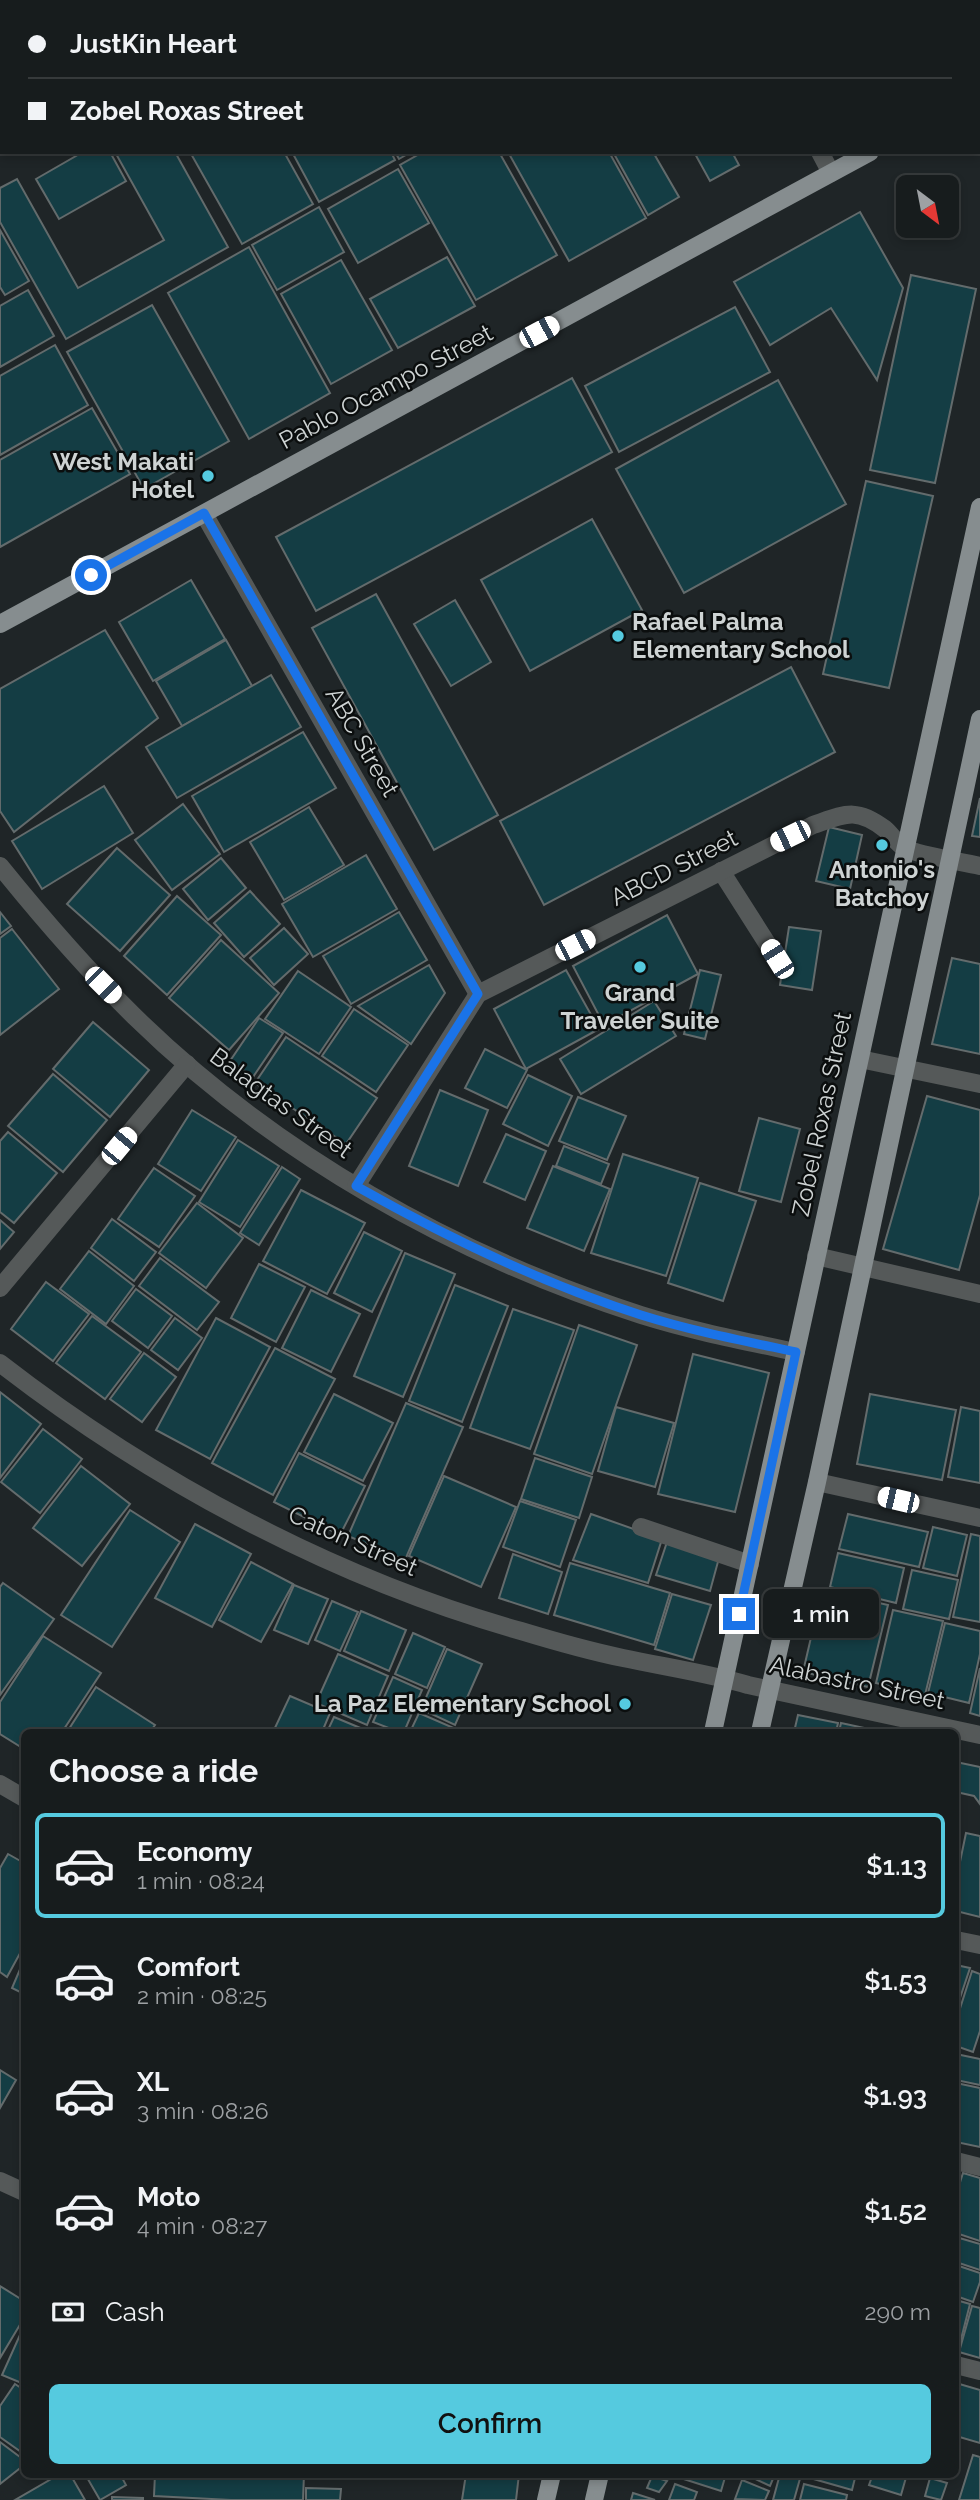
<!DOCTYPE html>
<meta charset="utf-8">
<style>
:root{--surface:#171c1d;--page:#24292a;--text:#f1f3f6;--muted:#9ea1a4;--line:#363a3b;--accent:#55cadf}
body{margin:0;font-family:Raleway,sans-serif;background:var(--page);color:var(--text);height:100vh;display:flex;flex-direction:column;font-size:26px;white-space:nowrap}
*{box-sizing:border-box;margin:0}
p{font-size:23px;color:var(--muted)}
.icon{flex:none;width:38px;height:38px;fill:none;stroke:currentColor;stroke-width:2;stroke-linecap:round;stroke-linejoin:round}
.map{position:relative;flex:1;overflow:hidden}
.details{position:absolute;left:21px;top:1729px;width:938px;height:749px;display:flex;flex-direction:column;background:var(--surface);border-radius:10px;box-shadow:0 4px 10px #0003,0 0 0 2px var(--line)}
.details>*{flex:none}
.banner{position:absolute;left:0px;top:0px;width:980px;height:154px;box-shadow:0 4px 10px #0003,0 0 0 2px var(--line);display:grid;align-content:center;height:154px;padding:0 28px;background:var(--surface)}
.needle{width:46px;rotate:148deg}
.fabs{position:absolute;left:896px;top:175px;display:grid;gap:14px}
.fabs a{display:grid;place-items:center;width:63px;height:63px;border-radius:10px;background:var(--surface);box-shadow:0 4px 10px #0003,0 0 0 2px var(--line);font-size:35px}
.end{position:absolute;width:32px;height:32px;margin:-16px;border:9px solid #1a73e8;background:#fff;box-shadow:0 0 0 4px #fff}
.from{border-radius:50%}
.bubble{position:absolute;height:49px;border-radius:10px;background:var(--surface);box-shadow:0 4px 10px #0003,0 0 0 2px var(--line);font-size:23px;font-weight:600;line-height:49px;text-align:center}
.car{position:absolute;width:21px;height:42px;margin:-21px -10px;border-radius:9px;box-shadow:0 0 5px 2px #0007;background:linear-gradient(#fff 24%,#345 0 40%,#fff 0 76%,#345 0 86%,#fff 0)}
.banner b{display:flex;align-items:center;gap:24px;height:66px;font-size:26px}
.banner b+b{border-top:2px solid var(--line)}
.banner i{width:18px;height:18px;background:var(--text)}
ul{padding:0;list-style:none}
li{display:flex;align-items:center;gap:21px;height:105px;margin:0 14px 10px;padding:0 14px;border:4px solid transparent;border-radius:10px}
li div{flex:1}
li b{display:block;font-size:26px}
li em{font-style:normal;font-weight:600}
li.current{border-color:var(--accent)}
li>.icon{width:63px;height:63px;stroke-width:1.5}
h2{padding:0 28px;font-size:32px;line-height:84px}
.pay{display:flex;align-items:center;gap:18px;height:77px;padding:0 28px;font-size:26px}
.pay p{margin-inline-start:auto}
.primary-button{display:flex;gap:14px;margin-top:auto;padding:14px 28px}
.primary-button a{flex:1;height:80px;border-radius:10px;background:var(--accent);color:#111;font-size:28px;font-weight:600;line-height:80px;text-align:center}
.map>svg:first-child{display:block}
.building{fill:#143d44;stroke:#636b6c;stroke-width:2}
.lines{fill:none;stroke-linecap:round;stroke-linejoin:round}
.minor{stroke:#555959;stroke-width:18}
.major{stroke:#868d8f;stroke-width:18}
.route{stroke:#1a73e8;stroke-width:9}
.poi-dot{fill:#55cadf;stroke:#0b0e0e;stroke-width:2.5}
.labels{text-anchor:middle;stroke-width:5;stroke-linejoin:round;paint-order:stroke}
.street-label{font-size:24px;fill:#ced3d3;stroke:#0b0e0e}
.poi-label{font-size:24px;font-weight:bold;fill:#ced3d3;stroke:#0b0e0e;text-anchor:end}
</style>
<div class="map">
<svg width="980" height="2500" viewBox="0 0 980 2500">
<rect width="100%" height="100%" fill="#1f2527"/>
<g class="building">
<polygon points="0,0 19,2 2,2 0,90"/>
<polygon points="24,0 95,0 96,2 25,2"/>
<polygon points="339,0 392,0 393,2 336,2"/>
<polygon points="414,0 462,0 461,2"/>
<polygon points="500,0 551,0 500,2"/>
<polygon points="581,0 628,0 628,2"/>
<polygon points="632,0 685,0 632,2"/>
<polygon points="814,0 863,0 813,2"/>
<polygon points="83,152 110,152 126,181 59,219 36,179"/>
<polygon points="115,152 175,152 228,247 66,339 0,222 0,188 17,179 78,288 164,240"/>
<polygon points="190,152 284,152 313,204 242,244"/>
<polygon points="292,152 391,152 395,160 319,202"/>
<polygon points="395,152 411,152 399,159"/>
<polygon points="423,152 499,152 557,255 476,300 400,165"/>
<polygon points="508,152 609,152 646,218 569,261"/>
<polygon points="613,152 653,152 679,197 648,215"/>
<polygon points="694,152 732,152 739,165 710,181"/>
<polygon points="398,169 429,223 358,263 328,209"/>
<polygon points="319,207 344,252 277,290 252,245"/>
<polygon points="860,212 903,288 877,380 831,308 770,345 734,282"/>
<polygon points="0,230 29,281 5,295 0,287"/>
<polygon points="249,247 330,393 249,439 168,293"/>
<polygon points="447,257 475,306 398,348 370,299"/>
<polygon points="341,260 392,350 331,384 281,294"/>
<polygon points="911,275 976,289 935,483 870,470"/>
<polygon points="28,290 54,336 0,367 0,306"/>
<polygon points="152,305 229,441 144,489 67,352"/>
<polygon points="735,307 770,372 619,452 585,386"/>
<polygon points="55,345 88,405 0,455 0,376"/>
<polygon points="572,378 612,452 316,611 276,537"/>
<polygon points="778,380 846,504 684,593 616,469"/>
<polygon points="92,408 130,474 0,547 0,460"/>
<polygon points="866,481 933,496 889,688 823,674"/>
<polygon points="592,519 642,610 530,671 481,580"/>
<polygon points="191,580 225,639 153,681 119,622"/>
<polygon points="376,594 498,815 434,850 312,628"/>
<polygon points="455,600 491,662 451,686 414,624"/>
<polygon points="105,630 158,718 14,832 0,811 0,689"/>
<polygon points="226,640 252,686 182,726 156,681"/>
<polygon points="791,667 835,752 544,905 500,821"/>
<polygon points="271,675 301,727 177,798 146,747"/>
<polygon points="303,732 336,788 224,852 192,796"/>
<polygon points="104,786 133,833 42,889 12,841"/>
<polygon points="980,798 980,837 972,836"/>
<polygon points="183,804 220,854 172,890 135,840"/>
<polygon points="309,807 344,865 284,900 250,842"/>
<polygon points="829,827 862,835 850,889 816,881"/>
<polygon points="117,848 170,895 120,951 67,904"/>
<polygon points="366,855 397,909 313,957 282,904"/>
<polygon points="221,858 246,888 208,920 183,889"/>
<polygon points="250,891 280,924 244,957 214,923"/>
<polygon points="177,896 221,935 167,995 124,956"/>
<polygon points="0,912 11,926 0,934"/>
<polygon points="399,912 427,960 351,1004 323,956"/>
<polygon points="667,915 698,974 604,1025 573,966"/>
<polygon points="789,927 821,931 812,990 780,985"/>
<polygon points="284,928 308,954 274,985 250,958"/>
<polygon points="12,929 59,989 0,1035 0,938"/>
<polygon points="221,940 279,993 229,1050 169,998"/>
<polygon points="952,958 980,964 980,1054 932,1044"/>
<polygon points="429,965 445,993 411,1044 358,1006"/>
<polygon points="566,970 599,1029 526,1069 494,1009"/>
<polygon points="700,970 721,975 705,1039 684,1034"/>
<polygon points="298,971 351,1007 319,1054 265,1019"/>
<polygon points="654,1001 676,1036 581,1094 560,1059"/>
<polygon points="354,1009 408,1045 376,1092 322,1056"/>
<polygon points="259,1018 283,1033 253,1077 230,1061"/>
<polygon points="93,1022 149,1070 110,1117 53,1069"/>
<polygon points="286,1037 377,1098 346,1144 255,1083"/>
<polygon points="485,1049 527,1070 507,1108 465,1088"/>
<polygon points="53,1074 107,1120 63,1172 8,1126"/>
<polygon points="528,1075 572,1096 548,1146 503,1124"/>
<polygon points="440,1090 488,1110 458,1186 409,1166"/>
<polygon points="927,1096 980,1110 980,1195 959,1270 883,1249"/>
<polygon points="578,1097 626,1116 607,1160 559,1141"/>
<polygon points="192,1110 236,1137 201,1191 158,1164"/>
<polygon points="759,1118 800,1129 781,1202 739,1191"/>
<polygon points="8,1132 57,1173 14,1223 0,1212 0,1141"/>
<polygon points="506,1134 546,1151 525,1200 484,1182"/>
<polygon points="238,1140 279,1166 240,1227 199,1202"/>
<polygon points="564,1146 609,1164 601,1184 556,1166"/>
<polygon points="623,1154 698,1178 666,1276 591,1253"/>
<polygon points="553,1166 610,1189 584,1251 527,1228"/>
<polygon points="282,1167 300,1179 259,1245 240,1233"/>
<polygon points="154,1168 195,1196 159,1247 118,1219"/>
<polygon points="700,1183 756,1201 723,1301 668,1283"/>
<polygon points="301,1190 365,1223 327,1294 263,1261"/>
<polygon points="197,1203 243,1238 206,1288 159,1253"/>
<polygon points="112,1219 156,1252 134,1281 91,1248"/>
<polygon points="0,1220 14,1232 0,1249"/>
<polygon points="364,1232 402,1251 372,1312 334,1293"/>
<polygon points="89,1251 134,1286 106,1324 60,1289"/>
<polygon points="405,1253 455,1274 403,1397 354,1376"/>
<polygon points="160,1258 219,1302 197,1330 139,1286"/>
<polygon points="259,1264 305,1287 276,1342 231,1318"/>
<polygon points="46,1282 89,1314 53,1361 11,1329"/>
<polygon points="455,1285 508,1306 462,1422 409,1401"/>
<polygon points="136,1289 172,1316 148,1348 112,1321"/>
<polygon points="311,1290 360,1314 331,1372 282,1348"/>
<polygon points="513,1309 574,1330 530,1449 470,1428"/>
<polygon points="92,1316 141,1352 105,1399 56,1363"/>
<polygon points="175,1318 202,1338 178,1370 151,1350"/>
<polygon points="216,1318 270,1347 210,1459 156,1430"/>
<polygon points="579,1325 637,1345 592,1474 534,1454"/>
<polygon points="275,1348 335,1379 273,1495 212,1463"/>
<polygon points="144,1353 176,1377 142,1422 110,1399"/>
<polygon points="693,1354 769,1373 735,1512 658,1494"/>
<polygon points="0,1392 41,1424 0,1478"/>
<polygon points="334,1394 393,1423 363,1481 304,1452"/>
<polygon points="870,1394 956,1410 942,1480 857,1464"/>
<polygon points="406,1403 463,1427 405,1560 348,1536"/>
<polygon points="616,1407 674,1423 655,1487 598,1471"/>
<polygon points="961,1407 980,1411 980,1483 948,1477"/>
<polygon points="43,1429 82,1459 40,1513 1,1482"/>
<polygon points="299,1453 365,1486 340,1535 274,1502"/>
<polygon points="535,1458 592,1477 579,1518 521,1499"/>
<polygon points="81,1466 130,1504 82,1566 33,1528"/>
<polygon points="444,1476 516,1507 481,1587 409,1556"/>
<polygon points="520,1501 576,1520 560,1567 503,1547"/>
<polygon points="130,1510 180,1542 112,1647 61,1615"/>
<polygon points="591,1514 662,1539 648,1583 573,1560"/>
<polygon points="848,1514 928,1532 919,1567 839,1549"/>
<polygon points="195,1524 251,1554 212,1627 155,1598"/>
<polygon points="933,1527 967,1535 957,1576 923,1568"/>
<polygon points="971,1534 980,1536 980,1622 953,1617"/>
<polygon points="667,1542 719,1558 710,1591 656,1575"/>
<polygon points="838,1553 904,1568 896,1603 830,1587"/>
<polygon points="513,1554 562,1572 548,1614 499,1598"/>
<polygon points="251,1562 293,1584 261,1642 219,1620"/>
<polygon points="570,1563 670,1593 654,1645 554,1615"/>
<polygon points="912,1570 958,1580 949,1619 903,1609"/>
<polygon points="3,1583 54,1619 0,1695 0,1587"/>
<polygon points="294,1585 328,1599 308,1644 274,1630"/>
<polygon points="822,1590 888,1605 868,1687 803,1672"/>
<polygon points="672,1594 711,1605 693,1660 655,1649"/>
<polygon points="332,1601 358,1612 340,1651 315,1640"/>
<polygon points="893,1610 943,1621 925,1695 876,1683"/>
<polygon points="361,1611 406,1630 389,1671 344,1651"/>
<polygon points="945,1623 980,1631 980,1654 969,1703 928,1693"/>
<polygon points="413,1633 445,1647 427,1688 395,1674"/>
<polygon points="43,1636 101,1673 62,1732 24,1732 24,1749 0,1734 0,1702"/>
<polygon points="447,1649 482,1664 455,1725 421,1709"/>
<polygon points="338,1654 388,1676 367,1725 316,1703"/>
<polygon points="980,1668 980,1716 970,1713"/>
<polygon points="393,1677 422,1690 404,1732 399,1732 373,1722"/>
<polygon points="96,1687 155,1725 150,1732 67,1732"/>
<polygon points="290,1696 330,1713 322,1732 273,1732"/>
<polygon points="419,1713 456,1729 455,1732 410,1732"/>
<polygon points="798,1715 838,1723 836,1732 794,1732"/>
<polygon points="334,1717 370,1732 327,1732"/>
<polygon points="841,1723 869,1729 868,1732 839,1732"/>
<polygon points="956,1762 980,1767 980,1804 974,1796 956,1792"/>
<polygon points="966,1833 980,1836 980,1917 956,1911 956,1881"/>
<polygon points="8,1854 24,1863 24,1946 7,1977 0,1972 0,1868"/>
<polygon points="24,1960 24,1994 12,1988"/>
<polygon points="956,1965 970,1968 956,2010"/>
<polygon points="972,1971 980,1974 980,2031 973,2052 956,2046 956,2021"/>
<polygon points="956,2054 980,2059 980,2085 956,2080"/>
<polygon points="0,2070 16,2080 0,2108"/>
<polygon points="956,2083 980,2088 980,2147 956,2142"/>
<polygon points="963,2173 980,2178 980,2241 956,2233 956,2195"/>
<polygon points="956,2237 980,2244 980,2270 956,2262"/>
<polygon points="956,2265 980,2273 980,2282 973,2302 956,2296"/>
<polygon points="0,2286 24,2301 24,2318 0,2358"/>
<polygon points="956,2300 970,2304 958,2351 956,2350"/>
<polygon points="972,2306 980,2308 980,2358 959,2352"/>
<polygon points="24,2326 24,2384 2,2375"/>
<polygon points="956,2383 980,2390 980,2443 956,2436"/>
<polygon points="15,2384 24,2390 24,2454 0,2437 0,2406"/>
<polygon points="0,2442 24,2460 24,2465 0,2484"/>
<polygon points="973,2455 980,2457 980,2500 959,2500"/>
<polygon points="60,2474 70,2474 85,2500 15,2500"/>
<polygon points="85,2474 120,2474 126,2485 100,2500"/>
<polygon points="155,2474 304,2474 303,2500 231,2500 154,2496"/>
<polygon points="466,2474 519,2474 516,2500 462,2500"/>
<polygon points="668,2474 726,2474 721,2491"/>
<polygon points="745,2474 775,2474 770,2486"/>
<polygon points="780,2474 801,2475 794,2500 773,2500"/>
<polygon points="811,2474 856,2474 852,2490 810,2478"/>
<polygon points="873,2474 907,2474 901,2495 869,2485"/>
<polygon points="652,2476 667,2481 659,2492 647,2488"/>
<polygon points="930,2478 947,2483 941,2500 925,2496"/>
<polygon points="742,2480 769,2491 765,2500 735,2499"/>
<polygon points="675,2484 697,2492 694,2500 669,2500"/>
<polygon points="804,2484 847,2495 846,2500 800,2500"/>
<polygon points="306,2488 341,2489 340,2500 306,2500"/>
<polygon points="633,2493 655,2500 631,2500"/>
<polygon points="112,2497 143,2498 143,2500 112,2500"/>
</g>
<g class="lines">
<g class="minor">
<polyline points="131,0 132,2"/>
<polyline points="765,2 765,0"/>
<polyline points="883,2 883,0"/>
<polyline points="820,152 831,173"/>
<polyline points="204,514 478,994"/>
<path d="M0 866C42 918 86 969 134 1016 275 1154 454 1255 641 1315 692 1331 744 1341 796 1352"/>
<polyline points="721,871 777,959"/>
<polyline points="860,1059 980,1084"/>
<path d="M356 1186 478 994 813 825C845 814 856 807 885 829 892 835 897 844 905 848 917 855 964 862 980 866"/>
<polyline points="816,1256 980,1294"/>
<polyline points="0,1288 187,1064"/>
<path d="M0 1363C152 1481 335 1579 521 1631 554 1641 589 1651 623 1658 665 1667 707 1673 748 1685L980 1735"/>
<polyline points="817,1482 980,1518"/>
<polyline points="641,1527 750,1564"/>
<polyline points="0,1784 24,1798"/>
<polyline points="956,1940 980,1945"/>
<polyline points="956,2161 980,2167"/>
<polyline points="0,2181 24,2192"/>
<polyline points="956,2365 980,2371"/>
</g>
<g class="major">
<polyline points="943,0 943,2"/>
<polyline points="249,2 252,0"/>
<polyline points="978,94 980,93"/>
<polyline points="0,142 2,141"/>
<polyline points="0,624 870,152"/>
<polyline points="713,1732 980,507"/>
<polyline points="760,1732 817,1482 980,719"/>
<polyline points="546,2500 552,2474"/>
<polyline points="594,2500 600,2474"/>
</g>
</g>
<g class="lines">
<path class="route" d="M91 575 204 513 478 994 356 1186C448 1238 541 1283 641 1315 692 1331 744 1341 796 1352L739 1614"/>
</g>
<g class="poi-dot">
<circle cx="208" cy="476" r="7"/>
<circle cx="618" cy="636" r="7"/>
<circle cx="882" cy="845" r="7"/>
<circle cx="640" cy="967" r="7"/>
<circle cx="625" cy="1704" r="7"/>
</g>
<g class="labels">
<g class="street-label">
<text transform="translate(386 387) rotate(-28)" y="8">Pablo Ocampo Street</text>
<text transform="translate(362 742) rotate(60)" y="8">ABC Street</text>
<text transform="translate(674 868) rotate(-27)" y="8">ABCD Street</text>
<text transform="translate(281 1103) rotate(36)" y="8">Balagtas Street</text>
<text transform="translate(822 1114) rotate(-78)" y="8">Zobel Roxas Street</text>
<text transform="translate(353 1541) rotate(24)" y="8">Caton Street</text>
<text transform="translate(857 1683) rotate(12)" y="8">Alabastro Street</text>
</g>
<g class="poi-label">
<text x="194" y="470">West Makati<tspan x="194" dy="28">Hotel</tspan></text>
<text x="632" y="630" text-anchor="start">Rafael Palma<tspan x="632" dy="28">Elementary School</tspan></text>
<text x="882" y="878" text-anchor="middle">Antonio's<tspan x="882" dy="28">Batchoy</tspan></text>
<text x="640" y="1001" text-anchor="middle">Grand<tspan x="640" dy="28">Traveler Suite</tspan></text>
<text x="611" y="1712">La Paz Elementary School</text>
</g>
</g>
</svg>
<div class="fabs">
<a><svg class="needle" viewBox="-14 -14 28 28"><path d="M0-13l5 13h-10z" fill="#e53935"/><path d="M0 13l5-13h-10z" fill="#9ea1a4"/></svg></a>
</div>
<i class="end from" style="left:91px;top:575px"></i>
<i class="end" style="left:739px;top:1614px"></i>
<div class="bubble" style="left:763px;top:1589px;width:116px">1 min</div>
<i class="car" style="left:539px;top:332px;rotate:62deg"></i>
<i class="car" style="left:790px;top:836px;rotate:244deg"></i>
<i class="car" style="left:575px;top:945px;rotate:63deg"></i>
<i class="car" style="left:777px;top:959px;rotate:328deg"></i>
<i class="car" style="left:103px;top:985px;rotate:135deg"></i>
<i class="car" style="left:119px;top:1146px;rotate:40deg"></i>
<i class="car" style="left:898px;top:1500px;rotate:283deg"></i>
<div class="banner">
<b><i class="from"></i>JustKin Heart</b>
<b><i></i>Zobel Roxas Street</b>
</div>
<section class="details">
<h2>Choose a ride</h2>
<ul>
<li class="current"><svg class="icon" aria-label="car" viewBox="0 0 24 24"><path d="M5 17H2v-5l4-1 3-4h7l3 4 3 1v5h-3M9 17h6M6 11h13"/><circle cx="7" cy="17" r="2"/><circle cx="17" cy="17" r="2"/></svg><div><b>Economy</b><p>1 min · 08:24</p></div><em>$1.13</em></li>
<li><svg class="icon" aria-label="car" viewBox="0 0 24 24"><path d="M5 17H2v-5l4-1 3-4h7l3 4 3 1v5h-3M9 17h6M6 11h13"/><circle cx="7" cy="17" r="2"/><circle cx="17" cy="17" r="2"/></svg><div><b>Comfort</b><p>2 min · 08:25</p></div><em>$1.53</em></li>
<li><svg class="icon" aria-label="car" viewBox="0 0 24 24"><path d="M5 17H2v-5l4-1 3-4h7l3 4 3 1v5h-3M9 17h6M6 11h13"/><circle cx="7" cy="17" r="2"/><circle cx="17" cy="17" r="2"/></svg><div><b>XL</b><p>3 min · 08:26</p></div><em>$1.93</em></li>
<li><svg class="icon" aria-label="car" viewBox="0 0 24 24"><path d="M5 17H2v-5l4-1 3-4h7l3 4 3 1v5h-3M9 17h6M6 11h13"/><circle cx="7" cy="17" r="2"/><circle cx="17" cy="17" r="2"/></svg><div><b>Moto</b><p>4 min · 08:27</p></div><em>$1.52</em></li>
</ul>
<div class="pay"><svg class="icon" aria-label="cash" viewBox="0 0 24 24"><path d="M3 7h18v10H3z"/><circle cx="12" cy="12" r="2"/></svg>Cash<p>290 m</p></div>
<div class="primary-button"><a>Confirm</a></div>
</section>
</div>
